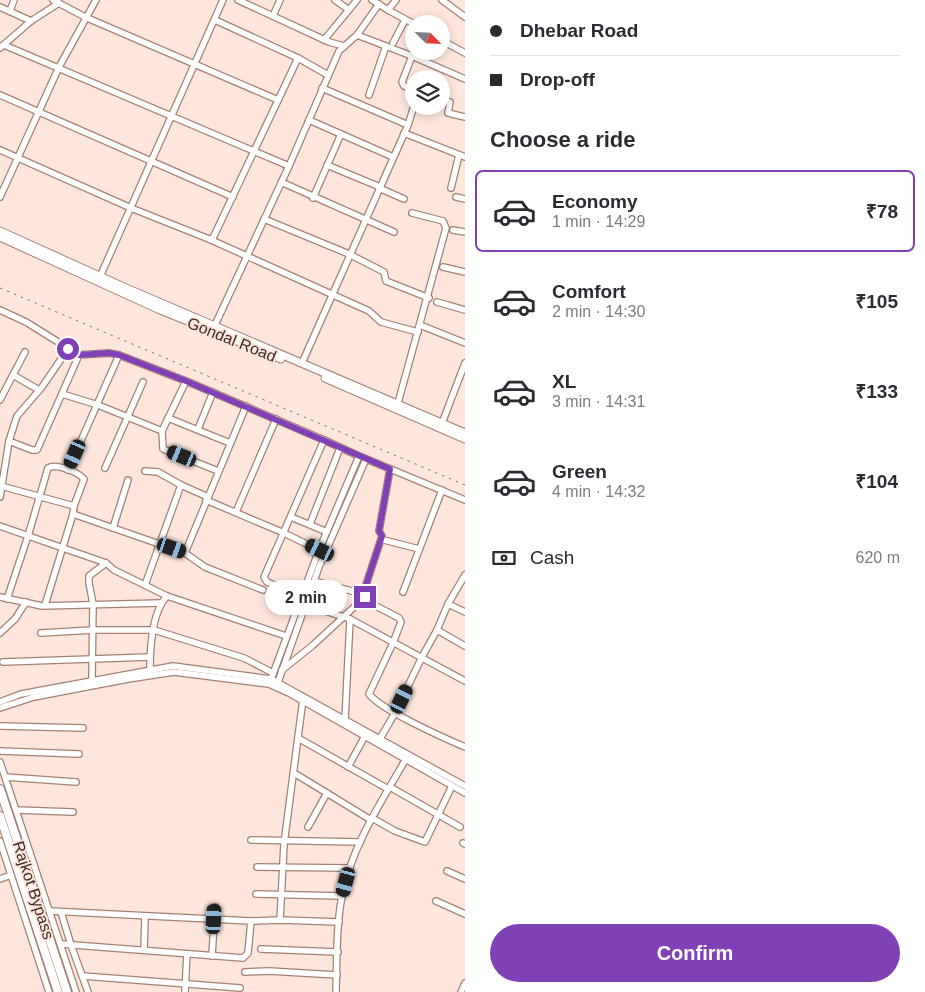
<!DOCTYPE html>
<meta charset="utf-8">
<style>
:root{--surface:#fff;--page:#f2f2f3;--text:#2b2b33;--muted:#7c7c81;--line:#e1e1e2;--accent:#8141b6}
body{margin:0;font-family:Arial,sans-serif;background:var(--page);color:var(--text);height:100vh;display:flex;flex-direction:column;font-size:19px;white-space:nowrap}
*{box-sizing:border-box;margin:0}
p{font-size:16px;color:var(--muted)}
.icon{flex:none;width:28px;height:28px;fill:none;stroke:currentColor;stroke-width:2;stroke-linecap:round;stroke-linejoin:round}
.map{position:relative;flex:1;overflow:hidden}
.panel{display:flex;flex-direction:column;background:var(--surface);width:460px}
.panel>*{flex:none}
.top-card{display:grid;align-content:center;height:110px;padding:0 25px;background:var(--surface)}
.needle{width:32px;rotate:114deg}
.tools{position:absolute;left:405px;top:15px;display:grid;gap:10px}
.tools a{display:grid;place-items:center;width:45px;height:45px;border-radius:50%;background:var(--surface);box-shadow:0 2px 8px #0003;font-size:25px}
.end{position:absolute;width:22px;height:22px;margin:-11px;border:6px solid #8141b6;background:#fff;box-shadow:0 0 0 2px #fff}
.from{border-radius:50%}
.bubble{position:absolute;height:35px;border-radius:18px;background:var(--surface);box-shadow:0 2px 8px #0003;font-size:16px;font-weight:800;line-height:35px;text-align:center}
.car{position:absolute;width:15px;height:30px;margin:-15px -8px;border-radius:6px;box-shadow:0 0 4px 1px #0007;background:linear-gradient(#222 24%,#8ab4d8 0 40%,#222 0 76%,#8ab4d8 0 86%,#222 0)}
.top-card b{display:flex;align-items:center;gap:18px;height:48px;font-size:19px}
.top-card b+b{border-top:1px solid var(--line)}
.top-card i{width:12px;height:12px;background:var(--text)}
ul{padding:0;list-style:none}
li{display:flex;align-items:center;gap:15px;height:82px;margin:0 10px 8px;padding:0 15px;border:2px solid transparent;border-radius:8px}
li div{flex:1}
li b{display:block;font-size:19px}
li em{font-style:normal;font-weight:800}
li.on{border-color:var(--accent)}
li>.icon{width:45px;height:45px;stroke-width:1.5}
h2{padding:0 25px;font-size:22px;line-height:60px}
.pay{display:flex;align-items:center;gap:12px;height:55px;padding:0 25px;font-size:19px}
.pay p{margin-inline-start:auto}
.action{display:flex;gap:10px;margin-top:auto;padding:10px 25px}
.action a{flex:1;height:58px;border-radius:30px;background:var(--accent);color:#fff;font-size:20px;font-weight:800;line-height:58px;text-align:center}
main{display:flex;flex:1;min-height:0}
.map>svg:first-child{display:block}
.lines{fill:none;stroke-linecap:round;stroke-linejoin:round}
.minor-casing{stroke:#a48071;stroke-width:8}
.major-casing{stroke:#a48071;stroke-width:9}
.highway-casing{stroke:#a48071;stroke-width:10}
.minor{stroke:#fff;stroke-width:5.5}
.major{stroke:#fff;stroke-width:7}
.highway{stroke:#fff;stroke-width:8}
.rail{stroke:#816f68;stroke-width:1;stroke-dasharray:2.5 5;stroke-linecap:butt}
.route{stroke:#8141b6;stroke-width:6}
.labels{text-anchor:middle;stroke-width:4;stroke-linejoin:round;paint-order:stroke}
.street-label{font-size:16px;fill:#3b2c26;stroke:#fee6dc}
</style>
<main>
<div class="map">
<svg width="465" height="992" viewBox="0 0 465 992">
<rect width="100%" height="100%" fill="#fee6dc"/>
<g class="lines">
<g class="minor-casing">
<g id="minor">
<polyline points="53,0 85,17 278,100"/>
<polyline points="238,0 329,42 344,46"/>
<polyline points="335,0 349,10"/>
<polyline points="372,0 388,10 396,0"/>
<polyline points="442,0 465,17"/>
<polyline points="0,7 31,21"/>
<polyline points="388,10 414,24"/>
<polyline points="10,11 14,0"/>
<polyline points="273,16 280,0"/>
<polyline points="215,20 298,58 328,75"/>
<polyline points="357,35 412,56 465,79"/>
<polyline points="324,40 357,0"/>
<polyline points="441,40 465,53"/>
<polyline points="393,43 405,20"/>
<polyline points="4,45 289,166"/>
<polyline points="0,48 31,21 59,3"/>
<polyline points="412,56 402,82 404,86 414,90"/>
<polyline points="322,88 408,125"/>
<polyline points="0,95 233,197"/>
<polyline points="369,95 386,46"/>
<polyline points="441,99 450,102 448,113 465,117"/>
<polyline points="309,120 393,157"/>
<polyline points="404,133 465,157"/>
<polyline points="0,150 131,208 209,239 213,238 298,58"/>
<polyline points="327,165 380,187"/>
<polyline points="281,182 394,232"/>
<polyline points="379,188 404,199"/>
<polyline points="451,188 459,155"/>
<polyline points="0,197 59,67 96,0"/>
<polyline points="456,197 465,199"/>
<polyline points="313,198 341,134"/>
<polyline points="264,219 349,254 384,272 386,281 429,298"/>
<polyline points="453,230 465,232"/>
<polyline points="209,239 369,311 381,322 418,332"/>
<polyline points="443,267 465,272"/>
<polyline points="99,279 223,0"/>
<polyline points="437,302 465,310"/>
<polyline points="0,310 26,322 79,355 109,353 119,355 186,381 324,440 359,456 465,500"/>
<polyline points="215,325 289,166 339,51 357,35 379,4"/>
<polyline points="420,325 465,343"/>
<polyline points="302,363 408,125 414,106"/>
<polyline points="13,375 39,390"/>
<polyline points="186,381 162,431 163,449 218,471"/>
<polyline points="62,394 98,405 162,431"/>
<polyline points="0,400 25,352"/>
<polyline points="398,403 446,228 443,221 412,213"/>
<polyline points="168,418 230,443"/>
<polyline points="441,426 465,363"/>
<polyline points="198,429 213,392"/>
<polyline points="9,441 32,450 37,450 79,355"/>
<polyline points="105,468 143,382"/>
<polyline points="68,470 119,355"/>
<polyline points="145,471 158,472 181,485"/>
<polyline points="1,486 74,506"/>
<polyline points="0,497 9,441 17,416 42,387 68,349"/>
<polyline points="206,500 284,533 321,551"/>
<polyline points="236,512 276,419"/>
<polyline points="73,514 185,553 205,567 263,590"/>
<polyline points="291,517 327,532"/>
<polyline points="310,524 340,448"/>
<polyline points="0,526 106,563 114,570 167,596 286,636"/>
<polyline points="113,528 128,480"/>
<polyline points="384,540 419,549"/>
<polyline points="185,553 246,406"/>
<polyline points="145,585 181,485 208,497"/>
<polyline points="403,592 442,490"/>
<polyline points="363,594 382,536 379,531 390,469"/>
<polyline points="0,597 42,606 160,603"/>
<polyline points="304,597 267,582 264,577 324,440"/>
<path d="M7 599 28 536 48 468C56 463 78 472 84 479L74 506 73 514 45 605"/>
<polyline points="303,604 350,619 465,681"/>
<polyline points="448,604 465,612"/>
<path d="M374 605 399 618 401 622 393 643 369 694C381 710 444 738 465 747"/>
<polyline points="437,630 465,646"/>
<polyline points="0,633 15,619 26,602"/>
<polyline points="41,633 93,630 154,630 244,658 273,673"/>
<polyline points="3,662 150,657"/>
<path d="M150 670C150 649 152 612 167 596"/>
<polyline points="282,670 312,646 365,597 363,594 314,581"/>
<polyline points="92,680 93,604 89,583 89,576 106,563"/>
<polyline points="270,682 319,550 359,456"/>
<polyline points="277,685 319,567 366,459"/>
<polyline points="0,702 21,694 173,666 271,679 465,786"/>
<polyline points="0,708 34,697 128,679 174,672 269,684 289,693 465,793"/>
<polyline points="345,720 350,619"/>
<polyline points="0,726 83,728"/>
<polyline points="298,738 388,789"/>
<polyline points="378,742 395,713 422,657 437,630 448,604 465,575"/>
<polyline points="0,751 79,754"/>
<polyline points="0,762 76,992"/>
<polyline points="348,767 365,736"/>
<polyline points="294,773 371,820"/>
<polyline points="5,777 76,782"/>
<polyline points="390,787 460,827"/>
<polyline points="16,810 73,812"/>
<polyline points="372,818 395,831 425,842 452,786"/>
<polyline points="308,827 327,793"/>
<polyline points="251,840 360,842"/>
<polyline points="0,841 49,992"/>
<polyline points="463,843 465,844"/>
<polyline points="257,867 350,868"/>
<polyline points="447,871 465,879"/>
<polyline points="0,879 11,875"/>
<polyline points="256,894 342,896"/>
<polyline points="436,901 465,914"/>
<polyline points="50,911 251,921 248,953 243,958 61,944"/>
<polyline points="61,912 71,945 88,992"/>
<polyline points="280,920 284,844 303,699"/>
<polyline points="251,921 280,920 339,922"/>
<polyline points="261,949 338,952"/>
<polyline points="144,950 145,916"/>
<polyline points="212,956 215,907"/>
<polyline points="245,972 269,971 337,975"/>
<polyline points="83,976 240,988"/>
<polyline points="185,992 187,954"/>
<path d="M336 992C337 960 336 927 342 896 352 845 382 801 407 757"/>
<polyline points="461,992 465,983"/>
</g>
</g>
<g class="major-casing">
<g id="major">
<polyline points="0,231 126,288 465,433"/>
<polyline points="0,237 158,309 281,359"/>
<polyline points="325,378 465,439"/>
</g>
</g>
<g class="highway-casing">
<g id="highway">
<polyline points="0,789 67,992"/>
<polyline points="0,816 58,992"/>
</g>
</g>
<use href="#minor" class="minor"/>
<use href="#major" class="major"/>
<use href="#highway" class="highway"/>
<polyline class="rail" points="0,288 465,485"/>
</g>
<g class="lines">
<polyline class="route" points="68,349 79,355 109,353 119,355 186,381 390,469 379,531 382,536 363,594 365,597"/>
</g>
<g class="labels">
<g class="street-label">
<text transform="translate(232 339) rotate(22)" y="6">Gondal Road</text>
<text transform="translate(34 890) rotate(72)" y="6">Rajkot Bypass</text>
</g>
</g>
</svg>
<div class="tools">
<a><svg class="needle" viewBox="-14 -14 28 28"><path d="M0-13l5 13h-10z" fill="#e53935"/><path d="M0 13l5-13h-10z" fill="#7c7c81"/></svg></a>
<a><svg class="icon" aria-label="layers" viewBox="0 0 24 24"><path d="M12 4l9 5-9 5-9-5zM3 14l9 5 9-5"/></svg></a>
</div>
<i class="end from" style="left:68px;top:349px"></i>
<i class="end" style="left:365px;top:597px"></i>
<div class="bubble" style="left:265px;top:580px;width:82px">2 min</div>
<i class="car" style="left:75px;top:454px;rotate:204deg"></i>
<i class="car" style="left:182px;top:456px;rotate:292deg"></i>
<i class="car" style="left:172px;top:548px;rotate:109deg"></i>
<i class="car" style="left:320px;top:550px;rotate:296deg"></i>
<i class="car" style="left:402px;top:699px;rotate:26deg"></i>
<i class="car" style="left:346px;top:882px;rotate:195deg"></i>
<i class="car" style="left:214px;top:919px;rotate:3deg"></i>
</div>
<section class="panel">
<div class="top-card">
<b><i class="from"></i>Dhebar Road</b>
<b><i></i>Drop-off</b>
</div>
<h2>Choose a ride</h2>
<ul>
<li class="on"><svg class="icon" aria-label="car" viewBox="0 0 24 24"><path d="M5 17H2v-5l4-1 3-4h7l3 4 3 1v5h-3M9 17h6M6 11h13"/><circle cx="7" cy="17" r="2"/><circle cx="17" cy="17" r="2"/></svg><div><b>Economy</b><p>1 min · 14:29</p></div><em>₹78</em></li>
<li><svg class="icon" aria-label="car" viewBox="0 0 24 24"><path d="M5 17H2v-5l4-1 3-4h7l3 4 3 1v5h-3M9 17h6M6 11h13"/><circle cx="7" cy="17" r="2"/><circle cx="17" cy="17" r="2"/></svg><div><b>Comfort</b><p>2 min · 14:30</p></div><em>₹105</em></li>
<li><svg class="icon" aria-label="car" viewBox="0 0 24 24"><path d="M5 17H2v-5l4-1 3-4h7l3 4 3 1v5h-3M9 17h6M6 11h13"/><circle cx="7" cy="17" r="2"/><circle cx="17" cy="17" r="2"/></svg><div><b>XL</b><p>3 min · 14:31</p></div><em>₹133</em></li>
<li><svg class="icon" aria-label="car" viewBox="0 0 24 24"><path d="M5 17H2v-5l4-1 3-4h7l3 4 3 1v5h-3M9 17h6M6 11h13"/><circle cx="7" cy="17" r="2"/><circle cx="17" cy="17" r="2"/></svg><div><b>Green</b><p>4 min · 14:32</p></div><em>₹104</em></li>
</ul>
<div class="pay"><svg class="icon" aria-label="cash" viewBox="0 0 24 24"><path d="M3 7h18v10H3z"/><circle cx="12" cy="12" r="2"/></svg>Cash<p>620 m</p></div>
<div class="action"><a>Confirm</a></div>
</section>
</main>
